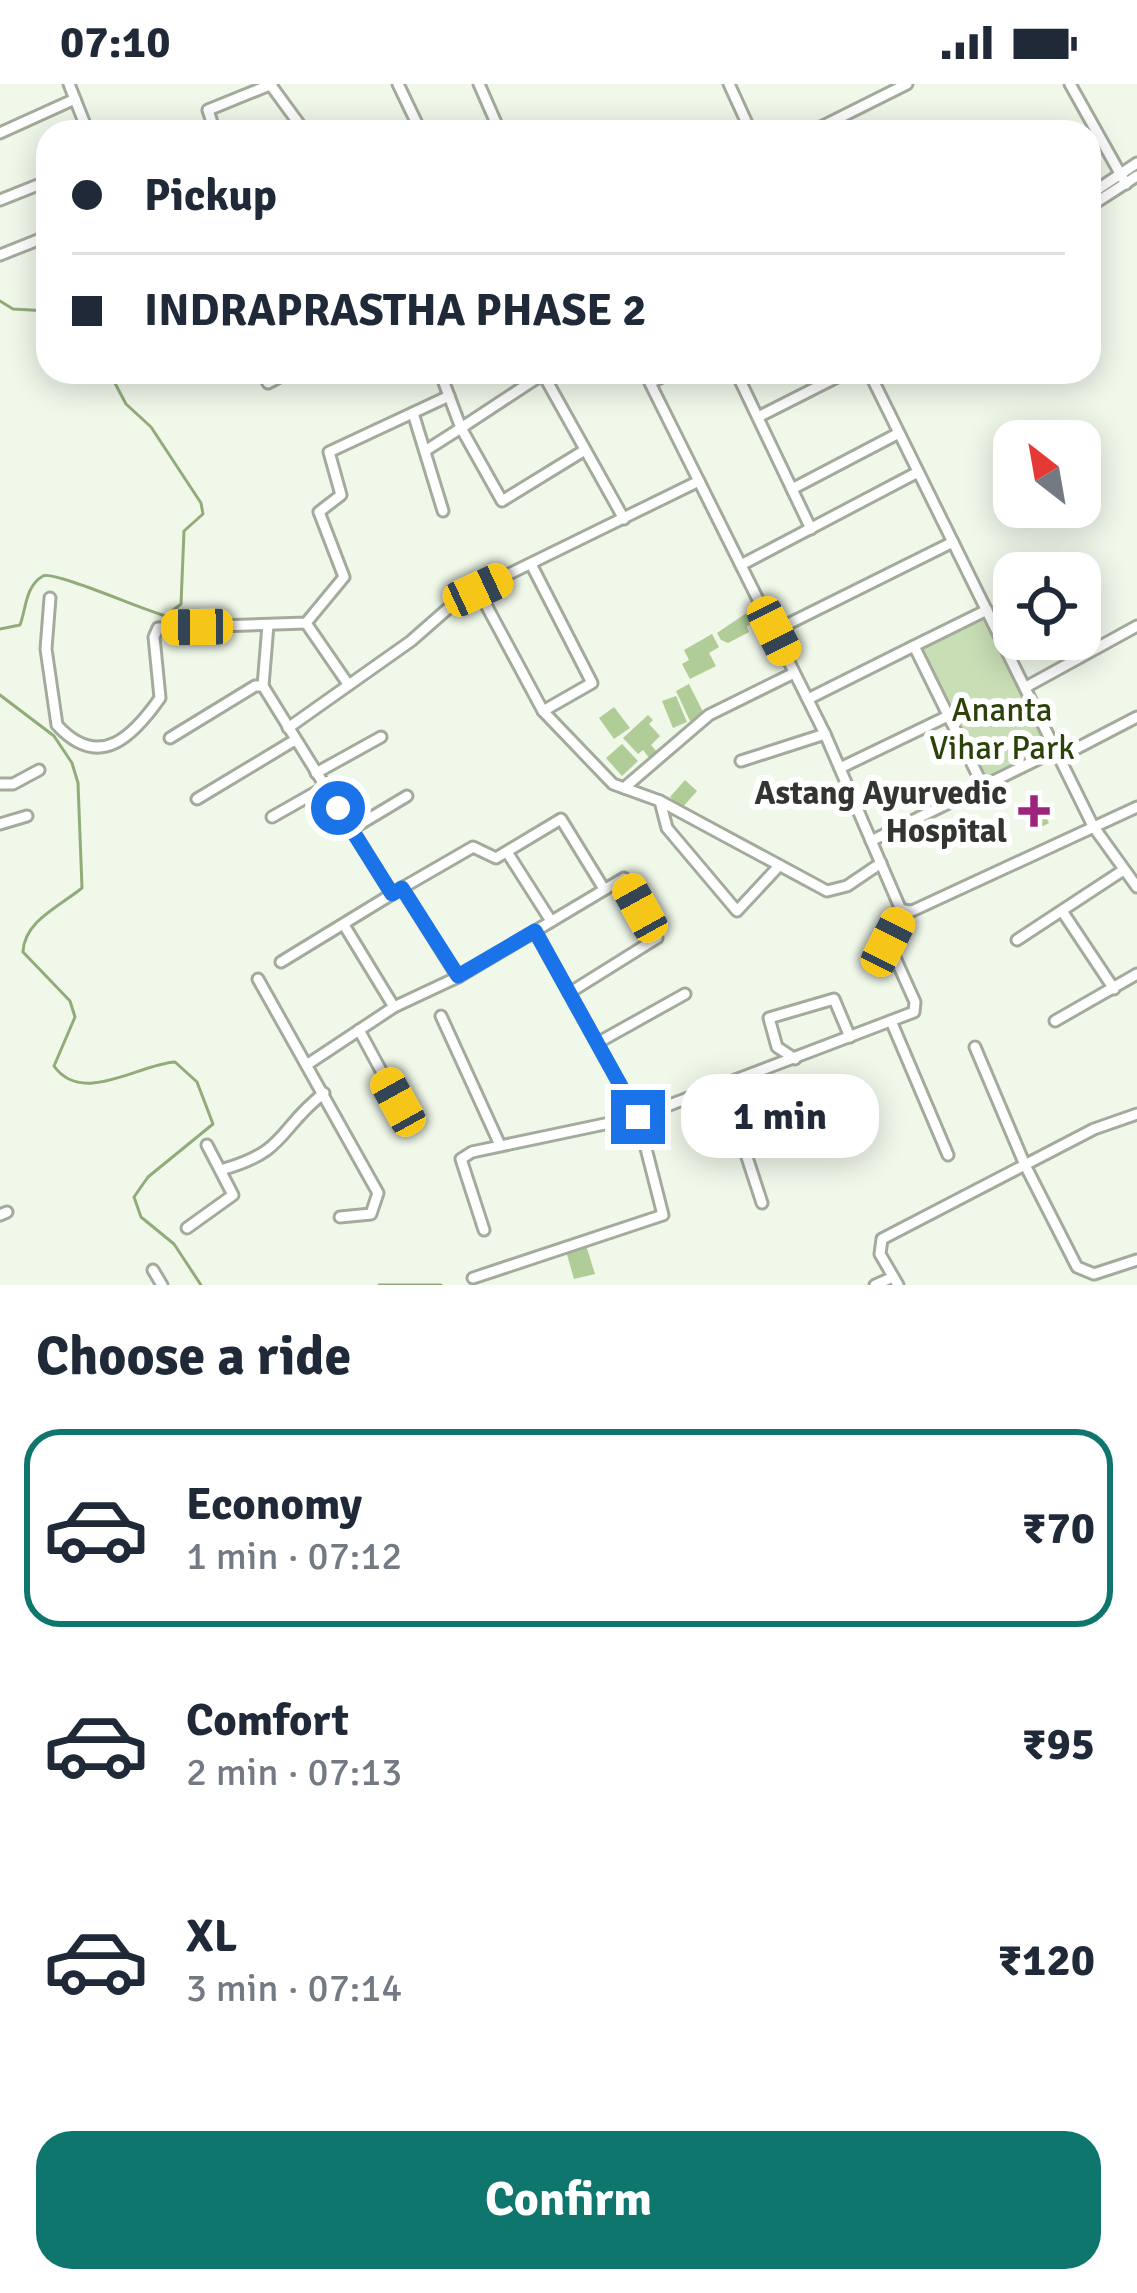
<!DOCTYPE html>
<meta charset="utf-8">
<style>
:root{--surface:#fff;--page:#f2f2f3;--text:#1f2937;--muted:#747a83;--line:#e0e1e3;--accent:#0f766e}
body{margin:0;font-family:Signika,sans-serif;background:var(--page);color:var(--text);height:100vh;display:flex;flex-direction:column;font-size:45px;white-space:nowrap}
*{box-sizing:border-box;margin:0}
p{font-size:39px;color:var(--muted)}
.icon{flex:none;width:66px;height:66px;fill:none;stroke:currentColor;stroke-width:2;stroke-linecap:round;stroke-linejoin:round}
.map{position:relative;height:1201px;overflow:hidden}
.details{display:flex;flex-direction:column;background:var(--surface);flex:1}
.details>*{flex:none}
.top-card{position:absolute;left:36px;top:36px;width:1065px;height:264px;border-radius:36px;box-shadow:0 6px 30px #0003;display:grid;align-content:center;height:264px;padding:0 36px;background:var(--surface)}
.needle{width:78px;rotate:329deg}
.fabs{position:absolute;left:993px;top:336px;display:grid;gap:24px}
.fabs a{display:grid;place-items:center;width:108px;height:108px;border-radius:24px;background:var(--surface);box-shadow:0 6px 30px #0003;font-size:60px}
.end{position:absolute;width:54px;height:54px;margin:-27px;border:15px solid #1a73e8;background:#fff;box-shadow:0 0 0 6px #fff}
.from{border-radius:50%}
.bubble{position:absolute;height:84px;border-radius:36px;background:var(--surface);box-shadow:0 6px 30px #0003;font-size:39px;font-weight:800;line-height:84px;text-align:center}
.car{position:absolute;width:36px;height:72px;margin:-36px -18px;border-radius:15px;box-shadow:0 0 9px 3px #0007;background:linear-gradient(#f5c518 24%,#345 0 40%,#f5c518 0 76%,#345 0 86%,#f5c518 0)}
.top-card b{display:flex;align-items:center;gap:42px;height:114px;font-size:45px}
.top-card b+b{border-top:3px solid var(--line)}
.top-card i{width:30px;height:30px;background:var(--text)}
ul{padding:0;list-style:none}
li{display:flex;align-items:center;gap:36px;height:198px;margin:0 24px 18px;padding:0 12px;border:6px solid transparent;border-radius:36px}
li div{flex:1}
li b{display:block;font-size:45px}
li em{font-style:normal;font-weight:800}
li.active{border-color:var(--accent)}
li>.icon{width:108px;height:108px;stroke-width:1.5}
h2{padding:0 36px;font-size:54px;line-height:144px}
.button{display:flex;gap:24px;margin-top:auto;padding:24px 36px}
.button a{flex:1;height:138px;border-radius:36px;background:var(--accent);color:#fff;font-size:48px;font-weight:800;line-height:138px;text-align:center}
.status{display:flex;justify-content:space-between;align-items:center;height:84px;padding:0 60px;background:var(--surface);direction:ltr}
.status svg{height:33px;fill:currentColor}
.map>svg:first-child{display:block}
.green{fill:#c8deb5}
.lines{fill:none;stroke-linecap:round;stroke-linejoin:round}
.stream{stroke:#91ac79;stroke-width:3}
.building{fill:#b0cc97}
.street-casing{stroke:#a3ab9d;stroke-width:15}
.street{stroke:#fff;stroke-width:9}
.route{stroke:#1a73e8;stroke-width:15}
.poi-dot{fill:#9d247d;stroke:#fff;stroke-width:4.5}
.labels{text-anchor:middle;stroke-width:12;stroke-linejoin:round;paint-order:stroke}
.park-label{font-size:33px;fill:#2b430b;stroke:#fff}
.poi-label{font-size:33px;font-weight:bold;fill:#333630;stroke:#fff;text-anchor:end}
</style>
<div class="status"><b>07:10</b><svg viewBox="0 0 49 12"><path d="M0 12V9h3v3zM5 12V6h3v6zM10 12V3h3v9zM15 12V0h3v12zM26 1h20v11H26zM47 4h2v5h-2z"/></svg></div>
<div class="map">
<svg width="1137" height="1201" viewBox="0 0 1137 1201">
<rect width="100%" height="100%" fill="#f0f8ea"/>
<polygon class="green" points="987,529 1057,665 984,701 919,562"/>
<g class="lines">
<g class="stream">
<polyline points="0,217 13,225 48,227"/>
<path d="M0 545 20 541C26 526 25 502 43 492 52 486 146 527 166 532L181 520 184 447 203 430 201 419 151 343 126 320 109 288"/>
<path d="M0 611 54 652 72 679 78 699 82 804C60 822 24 837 23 868L70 917 75 933 54 982C82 1022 139 980 175 978L197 998 213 1040 148 1093 134 1113 141 1133 174 1160 201 1201"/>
<polyline points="379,1201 441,1201"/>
</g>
</g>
<g class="building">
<polygon points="748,528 753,539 747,542 749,548 728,559 721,556 717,549"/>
<polygon points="712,550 719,563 709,569 716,582 690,595 682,580 689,576 684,566"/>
<polygon points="689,600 704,630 690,637 676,607"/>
<polygon points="676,612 687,638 673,644 662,617"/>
<polygon points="614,623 630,644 614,655 599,634"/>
<polygon points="648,631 653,636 649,640 660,652 651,661 657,668 650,675 643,666 638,670 623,654"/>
<polygon points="622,660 638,677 622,692 606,674"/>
<polygon points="685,696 697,707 682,724 670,713"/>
<polygon points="1038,717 1049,739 1033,747 1022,725"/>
<polygon points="586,1161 595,1190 574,1195 566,1167"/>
</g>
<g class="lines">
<g class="street-casing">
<g id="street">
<polyline points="69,0 88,48"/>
<polyline points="270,0 305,48"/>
<polyline points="398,0 421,48"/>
<polyline points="479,0 500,48"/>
<polyline points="729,0 751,48"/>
<polyline points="1070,0 1126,100"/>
<polyline points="215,48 208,26 272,0"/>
<polyline points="811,48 907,0"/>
<polyline points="0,49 75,15"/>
<polyline points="1089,111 1137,79"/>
<polyline points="0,116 48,97"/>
<polyline points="1089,123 1137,92"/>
<polyline points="0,171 48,152"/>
<polyline points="262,288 268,299 289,288"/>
<polyline points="672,288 650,299 825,650 901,826 912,827 1137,723"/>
<polyline points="736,288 811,445"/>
<polyline points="869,288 1093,742 1137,803"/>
<polyline points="449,312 461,344 543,290 624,435"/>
<polyline points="413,329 443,427"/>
<polyline points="758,333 847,288"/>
<polyline points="425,367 461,344 502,417 585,366"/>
<polyline points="792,405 899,349"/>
<polyline points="741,481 918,388"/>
<polyline points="532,482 592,599 543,627"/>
<polyline points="478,506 543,627 613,700 660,717 667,744 737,827 778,783"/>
<path d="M50 514 46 565 57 641C100 688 134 651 160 614L154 553 158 544 306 539 344 493 319 428 341 411 329 368 449 312 440 288"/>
<polyline points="306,539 348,600"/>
<polyline points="774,547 953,458"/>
<polyline points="263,602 268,541"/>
<polyline points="1026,603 1137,542"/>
<polyline points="808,615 914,562"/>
<polyline points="288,644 411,557 460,514 699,397"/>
<polyline points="170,654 255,602 263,602 392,810"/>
<polyline points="1062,672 1137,633"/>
<polyline points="741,677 825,650"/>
<polyline points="840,684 948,632"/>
<polyline points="316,689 381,653"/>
<polyline points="0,700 13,700 39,686"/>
<polyline points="983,702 914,562 987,526"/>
<polyline points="624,704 709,631 794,589"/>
<polyline points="197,715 295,656"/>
<polyline points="660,717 827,807 847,802 881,779"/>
<polyline points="272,733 325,703"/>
<polyline points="0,740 27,732"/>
<polyline points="352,745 407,712"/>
<polyline points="871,757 1059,665"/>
<polyline points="507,768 551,837"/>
<polyline points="402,804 473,763 496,774 561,735 604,805"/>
<polyline points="1062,827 1114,905"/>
<polyline points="344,841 394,923"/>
<polyline points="1017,856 1122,787"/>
<polyline points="281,878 402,804 458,893 394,923 308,980"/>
<polyline points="458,893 624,794 657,854 569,909"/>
<polyline points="258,895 378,1109 371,1130 340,1133"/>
<polyline points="441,932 500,1061"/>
<polyline points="891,937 948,1071"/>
<polyline points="1055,937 1137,890"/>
<polyline points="359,946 398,1018"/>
<polyline points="599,958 685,910"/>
<polyline points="975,963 1025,1081 1077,1183 1094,1190 1137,1176"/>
<polyline points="795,975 777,963 769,934 834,915 850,953"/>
<polyline points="724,1003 762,1119"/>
<polyline points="742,1059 810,1039"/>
<path d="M224 1085C287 1067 278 1045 324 1009"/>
<polyline points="0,1131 7,1128"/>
<polyline points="187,1144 233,1111 207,1061"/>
<polyline points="484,1146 461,1075 472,1068 638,1033 914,928 915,918 888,858 905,826"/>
<polyline points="153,1186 162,1201"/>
<polyline points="473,1194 663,1131 638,1033 535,847"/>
<polyline points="875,1201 893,1193"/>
<polyline points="898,1201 880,1170 882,1155 1094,1045 1137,1030"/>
</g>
</g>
<use href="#street" class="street"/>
</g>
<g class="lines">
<polyline class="route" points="338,724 392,810 402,804 458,892 535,847 638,1033"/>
</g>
<path class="poi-dot" d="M1028 709h12v12h12v12h-12v12h-12v-12h-12v-12h12z"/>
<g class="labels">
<g class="park-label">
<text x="1002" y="637">Ananta<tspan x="1002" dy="38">Vihar Park</tspan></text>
</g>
<g class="poi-label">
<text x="1007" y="720">Astang Ayurvedic<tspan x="1007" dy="38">Hospital</tspan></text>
</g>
</g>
</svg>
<div class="fabs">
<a><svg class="needle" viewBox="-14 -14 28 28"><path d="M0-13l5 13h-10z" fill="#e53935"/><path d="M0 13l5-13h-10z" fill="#747a83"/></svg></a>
<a><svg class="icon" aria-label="locate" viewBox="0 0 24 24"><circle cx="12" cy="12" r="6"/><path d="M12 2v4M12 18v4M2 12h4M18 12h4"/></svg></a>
</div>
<i class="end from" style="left:338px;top:724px"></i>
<i class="end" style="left:638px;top:1033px"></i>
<div class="bubble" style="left:681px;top:990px;width:198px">1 min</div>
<i class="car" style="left:478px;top:506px;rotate:65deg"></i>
<i class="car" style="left:197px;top:543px;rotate:269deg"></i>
<i class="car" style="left:774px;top:547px;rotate:153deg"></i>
<i class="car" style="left:640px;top:824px;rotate:331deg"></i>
<i class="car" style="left:888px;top:858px;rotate:27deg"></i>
<i class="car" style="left:398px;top:1018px;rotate:331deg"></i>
<div class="top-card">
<b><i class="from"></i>Pickup</b>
<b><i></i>INDRAPRASTHA PHASE 2</b>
</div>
</div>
<section class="details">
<h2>Choose a ride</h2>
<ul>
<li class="active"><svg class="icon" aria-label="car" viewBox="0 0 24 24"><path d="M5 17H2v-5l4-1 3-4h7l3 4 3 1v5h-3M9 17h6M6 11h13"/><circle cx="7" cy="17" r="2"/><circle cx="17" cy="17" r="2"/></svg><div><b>Economy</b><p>1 min · 07:12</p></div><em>₹70</em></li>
<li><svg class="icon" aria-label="car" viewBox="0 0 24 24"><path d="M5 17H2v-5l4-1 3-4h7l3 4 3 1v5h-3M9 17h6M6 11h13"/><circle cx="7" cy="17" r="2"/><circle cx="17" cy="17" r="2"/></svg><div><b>Comfort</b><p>2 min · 07:13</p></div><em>₹95</em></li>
<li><svg class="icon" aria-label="car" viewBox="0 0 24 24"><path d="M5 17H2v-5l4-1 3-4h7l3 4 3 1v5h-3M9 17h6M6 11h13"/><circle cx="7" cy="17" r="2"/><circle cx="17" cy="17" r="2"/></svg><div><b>XL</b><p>3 min · 07:14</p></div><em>₹120</em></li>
</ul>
<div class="button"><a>Confirm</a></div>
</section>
